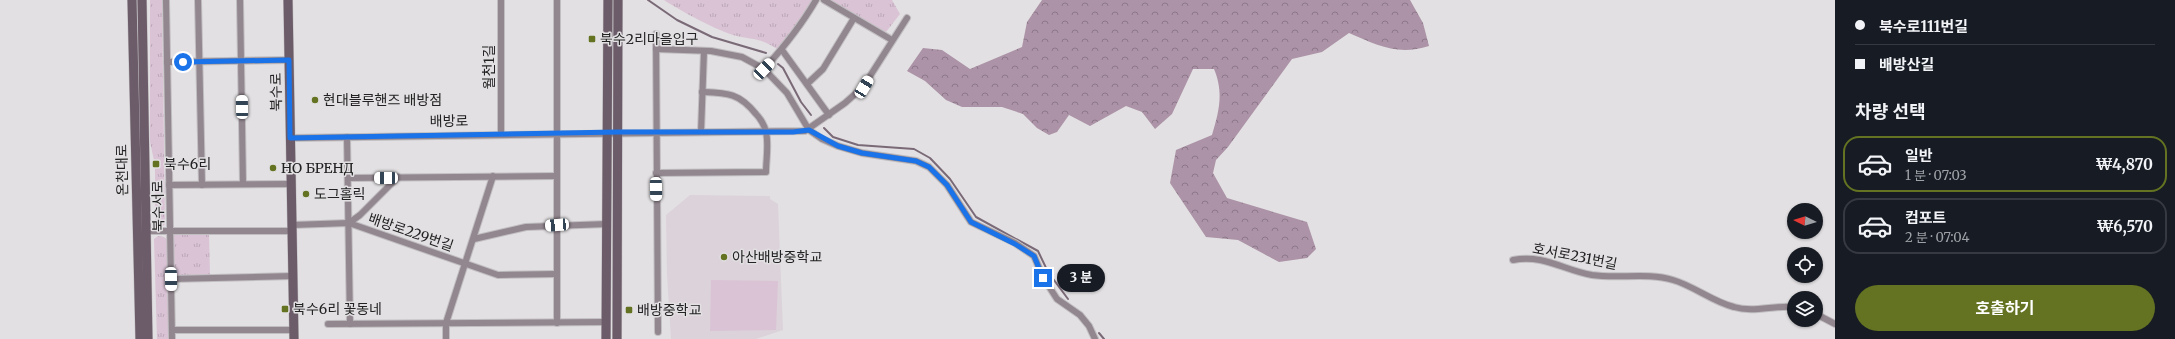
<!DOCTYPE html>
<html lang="ko">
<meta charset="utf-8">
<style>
:root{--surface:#171b24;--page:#242831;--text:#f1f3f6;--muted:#9ea1a6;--line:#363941;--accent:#637321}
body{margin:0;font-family:Merriweather,"Noto Sans KR",serif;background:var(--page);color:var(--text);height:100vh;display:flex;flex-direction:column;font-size:15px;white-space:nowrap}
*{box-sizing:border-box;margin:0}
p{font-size:13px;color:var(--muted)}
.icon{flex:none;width:22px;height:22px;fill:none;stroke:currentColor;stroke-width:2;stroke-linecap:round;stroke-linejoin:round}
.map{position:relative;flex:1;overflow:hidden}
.side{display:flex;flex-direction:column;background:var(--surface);width:340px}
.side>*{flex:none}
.hud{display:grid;align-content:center;height:88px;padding:0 20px;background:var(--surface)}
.needle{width:26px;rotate:275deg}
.tools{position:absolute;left:1787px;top:203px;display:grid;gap:8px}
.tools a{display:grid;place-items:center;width:36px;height:36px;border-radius:50%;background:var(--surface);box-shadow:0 1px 3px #0004;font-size:20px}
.end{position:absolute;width:18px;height:18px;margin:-9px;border:5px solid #1a73e8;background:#fff;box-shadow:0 0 0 2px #fff}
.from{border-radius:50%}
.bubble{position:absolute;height:28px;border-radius:14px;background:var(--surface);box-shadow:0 1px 3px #0004;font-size:13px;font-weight:700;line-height:28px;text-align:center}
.car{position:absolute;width:12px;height:24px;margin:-12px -6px;border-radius:5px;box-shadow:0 0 3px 1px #0007;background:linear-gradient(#fff 24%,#345 0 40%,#fff 0 76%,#345 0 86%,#fff 0)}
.hud b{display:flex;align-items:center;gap:14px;height:38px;font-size:15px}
.hud b+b{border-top:1px solid var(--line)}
.hud i{width:10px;height:10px;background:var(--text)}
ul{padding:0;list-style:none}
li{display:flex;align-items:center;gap:12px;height:56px;margin:0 8px 6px;padding:0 12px;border:2px solid var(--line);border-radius:16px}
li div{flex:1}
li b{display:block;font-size:15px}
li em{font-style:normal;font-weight:700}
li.active{border-color:var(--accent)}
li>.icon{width:36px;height:36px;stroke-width:1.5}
h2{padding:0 20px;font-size:18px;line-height:48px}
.button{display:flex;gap:8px;margin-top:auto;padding:8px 20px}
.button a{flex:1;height:46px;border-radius:24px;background:var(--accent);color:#fff;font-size:16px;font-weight:700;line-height:46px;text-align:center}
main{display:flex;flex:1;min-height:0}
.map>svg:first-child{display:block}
.built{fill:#dcd2da}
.grass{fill:url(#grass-tufts)}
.forest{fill:url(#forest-crowns)}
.garden{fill:#dac3d5}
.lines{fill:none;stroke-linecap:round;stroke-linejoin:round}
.stream{stroke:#7a6977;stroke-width:2}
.street-casing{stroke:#c0bec0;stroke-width:8}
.secondary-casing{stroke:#c0bec0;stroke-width:10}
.street{stroke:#92868f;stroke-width:6}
.secondary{stroke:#6c5c69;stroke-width:9}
.route{stroke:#1a73e8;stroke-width:5}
.poi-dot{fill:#637321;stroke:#e2e0e2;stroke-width:1.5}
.labels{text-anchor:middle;stroke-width:3;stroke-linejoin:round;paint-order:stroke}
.poi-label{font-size:14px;fill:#232223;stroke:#e2e0e2;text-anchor:start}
.street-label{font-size:14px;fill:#232223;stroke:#e2e0e2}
</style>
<main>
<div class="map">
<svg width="1835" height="339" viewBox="0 0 1835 339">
<defs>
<pattern id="grass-tufts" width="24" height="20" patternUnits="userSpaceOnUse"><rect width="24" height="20" fill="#dac3d5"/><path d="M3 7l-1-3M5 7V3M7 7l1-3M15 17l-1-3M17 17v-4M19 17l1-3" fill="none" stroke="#bba7b7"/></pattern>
<pattern id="forest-crowns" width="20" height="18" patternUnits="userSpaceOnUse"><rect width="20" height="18" fill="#ac93a7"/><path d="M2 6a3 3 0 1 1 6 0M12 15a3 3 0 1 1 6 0" fill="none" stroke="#8c7888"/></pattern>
</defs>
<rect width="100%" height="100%" fill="#e2e0e2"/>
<polygon class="built" points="690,195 770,196 770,199 778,204 783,330 756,339 671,339 667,274 666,215"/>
<g class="grass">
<polygon points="150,0 162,0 165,224 163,226 155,223 155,165 150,142"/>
<path d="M664 0H812L800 21 777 49C761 38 754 40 737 36 717 31 681 11 664 0Z"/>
<polygon points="830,0 892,0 900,14 886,32"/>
<polygon points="175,234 209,234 210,275 176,276 173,273 172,237"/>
<polygon points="158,236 164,237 167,239 169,339 157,339 154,239"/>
</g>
<path class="forest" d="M1042 0H1410L1423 23 1429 46C1397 56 1377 45 1349 33L1322 52 1292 59 1228 147 1216 160 1213 173 1227 198 1307 222 1316 249 1307 258 1279 262 1238 240 1206 237 1170 183 1176 150 1212 135C1219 111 1224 93 1214 69H1193L1172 114 1155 129 1142 112 1126 106 1090 126 1069 115 1057 132 1049 135 1037 128 1023 114 1002 107H962L946 100 925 81 907 71 923 48 942 50 970 69 1022 47 1027 22Z"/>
<polygon class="garden" points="711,280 778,281 776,330 710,331"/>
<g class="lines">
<g class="stream">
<polyline points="648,0 677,20 712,37 766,53"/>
<polyline points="778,64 783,68 801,102 811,115"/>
<polyline points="824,128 833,137 858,145 914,149 930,158 950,179 976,217 1038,251 1048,272 1068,299"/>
<polyline points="1099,333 1104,339"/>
</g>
<g class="street-casing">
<g id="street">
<polyline points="166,0 172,339"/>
<polyline points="198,0 202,185"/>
<polyline points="240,0 243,184"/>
<polyline points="824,0 892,40"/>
<polyline points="656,34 658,332"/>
<polyline points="656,49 711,51 742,57 764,69 787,93 809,130 822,139 838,146 862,153 916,161 929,167 947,185 971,222 1015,243 1034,256 1043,277 1057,299 1080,315 1089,326 1095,339"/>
<polyline points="782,50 829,115"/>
<polyline points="167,62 289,60"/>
<path d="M764 69C784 47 801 26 816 0"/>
<polyline points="807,84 823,69 854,18"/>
<polyline points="701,132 704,51"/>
<polyline points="501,134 501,0"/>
<polyline points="347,137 350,324"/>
<polyline points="291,138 805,131 845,103 863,87 907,18"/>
<path d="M656 173 766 172C766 160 769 145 766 132 765 126 760 118 756 114 739 93 728 93 702 92"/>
<polyline points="348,178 557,176"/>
<polyline points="169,185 291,184"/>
<polyline points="349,223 360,215 398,177"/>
<polyline points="292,225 349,223 498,275 557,274"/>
<polyline points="147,231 292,231"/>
<polyline points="474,239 526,227 607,224"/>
<path d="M1513 260C1544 254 1563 270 1592 275 1619 279 1647 272 1673 280 1694 286 1713 302 1734 307 1753 313 1774 305 1794 307"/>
<polyline points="171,279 293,276"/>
<polyline points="1816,314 1835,324"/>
<polyline points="557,323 557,0"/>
<polyline points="328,324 606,322"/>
<polyline points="172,330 294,330"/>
<polyline points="446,339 446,323 493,176"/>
</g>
</g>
<g class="secondary-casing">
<g id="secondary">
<polyline points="132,0 140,339"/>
<polyline points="142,0 148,339"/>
<polyline points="288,0 294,339"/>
<polyline points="606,339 608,0"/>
<polyline points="617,339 618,0"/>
</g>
</g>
<use href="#street" class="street"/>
<use href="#secondary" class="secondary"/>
</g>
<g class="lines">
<polyline class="route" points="183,62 289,60 290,138 618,132 793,132 809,130 838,146 862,153 916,161 929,167 947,185 971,222 1015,244 1034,256 1043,278"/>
</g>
<g class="poi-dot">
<rect x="588" y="35" width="8" height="8" rx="2"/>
<circle cx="315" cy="100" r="4"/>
<rect x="152" y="160" width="8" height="8" rx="2"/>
<circle cx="273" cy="168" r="4"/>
<circle cx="306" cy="194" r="4"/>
<circle cx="724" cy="257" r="4"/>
<rect x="281" y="305" width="8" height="8" rx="2"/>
<rect x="625" y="306" width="8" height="8" rx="2"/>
</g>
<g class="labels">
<g class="poi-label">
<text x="600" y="44">북수2리마을입구</text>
<text x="323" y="105">현대블루핸즈 배방점</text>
<text x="164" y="169">북수6리</text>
<text x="281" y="173">НО БРЕНД</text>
<text x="314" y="199">도그홀릭</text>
<text x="732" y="262">아산배방중학교</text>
<text x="293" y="314">북수6리 꽃동네</text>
<text x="637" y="315">배방중학교</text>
</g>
<g class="street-label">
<text transform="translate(489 67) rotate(-90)" y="5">월천1길</text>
<text transform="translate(276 92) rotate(-91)" y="5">북수로</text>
<text transform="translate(449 121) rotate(-1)" y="5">배방로</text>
<text transform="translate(122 170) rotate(-91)" y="5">온천대로</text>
<text transform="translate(158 206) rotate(-91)" y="5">북수서로</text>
<text transform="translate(411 232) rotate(19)" y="5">배방로229번길</text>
<text transform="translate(1575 256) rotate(11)" y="5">호서로231번길</text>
</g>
</g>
</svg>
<div class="tools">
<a><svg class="needle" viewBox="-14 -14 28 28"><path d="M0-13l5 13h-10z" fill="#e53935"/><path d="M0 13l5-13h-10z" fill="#9ea1a6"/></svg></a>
<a><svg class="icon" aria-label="locate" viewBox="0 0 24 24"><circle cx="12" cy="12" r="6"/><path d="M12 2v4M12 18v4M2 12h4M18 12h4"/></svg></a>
<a><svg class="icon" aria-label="layers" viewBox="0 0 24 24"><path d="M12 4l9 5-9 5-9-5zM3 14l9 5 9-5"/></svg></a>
</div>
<i class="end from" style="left:183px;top:62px"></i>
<i class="end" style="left:1043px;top:278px"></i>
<div class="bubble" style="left:1057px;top:264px;width:48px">3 분</div>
<i class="car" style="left:764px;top:69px;rotate:44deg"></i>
<i class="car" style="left:864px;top:87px;rotate:31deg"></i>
<i class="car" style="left:242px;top:107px;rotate:359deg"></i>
<i class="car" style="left:386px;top:178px;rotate:270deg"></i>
<i class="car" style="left:656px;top:189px;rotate:179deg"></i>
<i class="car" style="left:557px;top:225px;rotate:266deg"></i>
<i class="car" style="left:171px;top:279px;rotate:179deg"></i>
</div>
<section class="side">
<div class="hud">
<b><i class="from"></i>북수로111번길</b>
<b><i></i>배방산길</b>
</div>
<h2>차량 선택</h2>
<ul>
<li class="active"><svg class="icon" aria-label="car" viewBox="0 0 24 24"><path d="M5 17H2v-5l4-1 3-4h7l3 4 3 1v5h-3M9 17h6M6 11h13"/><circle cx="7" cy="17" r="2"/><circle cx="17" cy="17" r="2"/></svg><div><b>일반</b><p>1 분 · 07:03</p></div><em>₩4,870</em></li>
<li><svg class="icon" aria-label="car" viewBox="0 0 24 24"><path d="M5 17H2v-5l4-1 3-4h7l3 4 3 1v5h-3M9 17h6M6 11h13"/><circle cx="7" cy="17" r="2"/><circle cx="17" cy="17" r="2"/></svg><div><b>컴포트</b><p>2 분 · 07:04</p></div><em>₩6,570</em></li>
</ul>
<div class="button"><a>호출하기</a></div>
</section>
</main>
